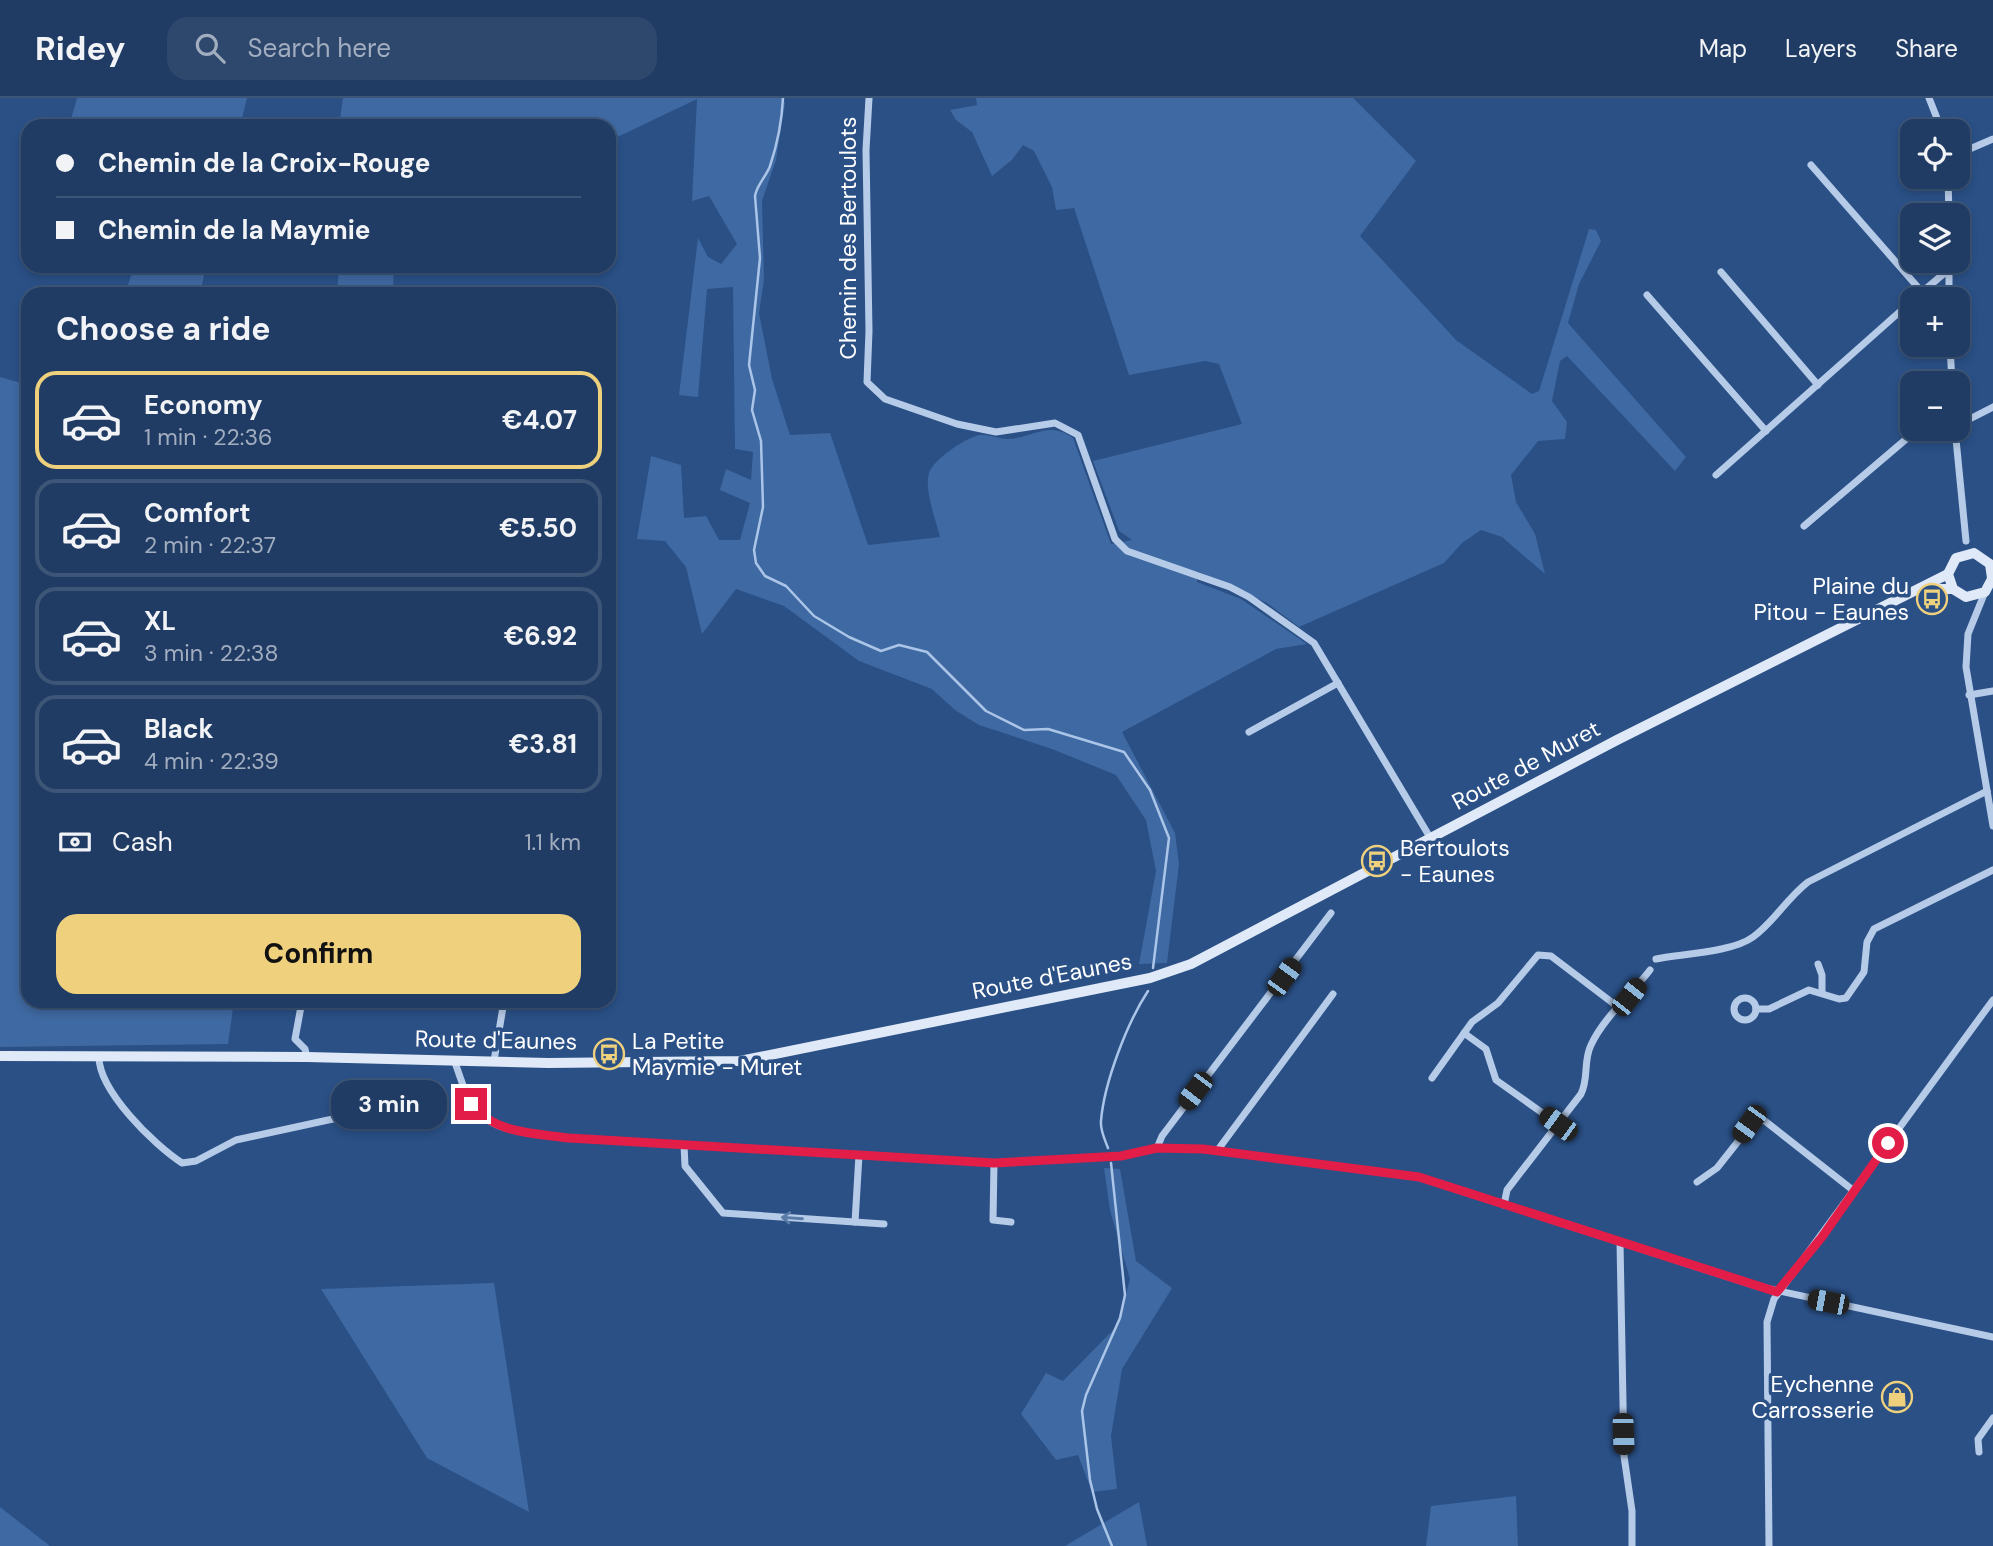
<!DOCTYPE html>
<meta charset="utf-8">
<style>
:root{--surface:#203c64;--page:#2d476d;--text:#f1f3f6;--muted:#a2adbf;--line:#3d5678;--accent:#eed07d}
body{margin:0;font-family:"DM Sans",sans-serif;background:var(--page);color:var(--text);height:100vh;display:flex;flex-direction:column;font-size:26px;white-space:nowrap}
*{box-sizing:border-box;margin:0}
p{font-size:23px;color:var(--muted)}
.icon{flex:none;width:38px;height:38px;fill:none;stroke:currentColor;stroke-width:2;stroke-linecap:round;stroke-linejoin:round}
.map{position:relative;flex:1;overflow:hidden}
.drawer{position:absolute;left:21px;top:189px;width:595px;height:721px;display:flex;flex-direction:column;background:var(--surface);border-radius:21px;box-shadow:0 4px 10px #0003,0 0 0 2px var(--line)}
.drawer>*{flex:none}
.guide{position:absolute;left:21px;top:21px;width:595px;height:154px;border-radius:21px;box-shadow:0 4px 10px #0003,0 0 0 2px var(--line);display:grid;align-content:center;height:154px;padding:0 35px;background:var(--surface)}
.fabs{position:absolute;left:1900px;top:21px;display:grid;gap:14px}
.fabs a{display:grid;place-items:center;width:70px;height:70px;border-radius:14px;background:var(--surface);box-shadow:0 4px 10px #0003,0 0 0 2px var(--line);font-size:35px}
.end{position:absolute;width:32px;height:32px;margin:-16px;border:9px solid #e11d48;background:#fff;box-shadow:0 0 0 4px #fff}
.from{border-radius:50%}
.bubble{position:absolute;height:49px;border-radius:21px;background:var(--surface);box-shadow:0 4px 10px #0003,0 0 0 2px var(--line);font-size:23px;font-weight:700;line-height:49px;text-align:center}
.car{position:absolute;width:21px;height:42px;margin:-21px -10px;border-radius:9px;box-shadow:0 0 5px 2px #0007;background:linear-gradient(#222 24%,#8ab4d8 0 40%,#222 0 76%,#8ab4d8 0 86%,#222 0)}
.guide b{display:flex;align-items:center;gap:24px;height:66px;font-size:26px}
.guide b+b{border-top:2px solid var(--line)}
.guide i{width:18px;height:18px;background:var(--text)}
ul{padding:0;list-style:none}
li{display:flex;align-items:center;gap:21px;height:98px;margin:0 14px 10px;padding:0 21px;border:4px solid var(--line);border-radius:21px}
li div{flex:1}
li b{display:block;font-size:26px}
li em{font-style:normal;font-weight:700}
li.active{border-color:var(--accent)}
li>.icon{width:63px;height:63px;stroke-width:1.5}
h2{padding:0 35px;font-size:32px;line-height:84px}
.pay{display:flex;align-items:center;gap:18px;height:77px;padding:0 35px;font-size:26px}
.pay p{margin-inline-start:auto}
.button{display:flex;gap:14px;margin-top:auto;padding:14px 35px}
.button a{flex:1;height:80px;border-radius:21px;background:var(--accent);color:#111;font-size:28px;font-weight:700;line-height:80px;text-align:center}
header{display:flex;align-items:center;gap:42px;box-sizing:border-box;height:98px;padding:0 35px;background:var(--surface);border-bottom:2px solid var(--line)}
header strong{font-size:33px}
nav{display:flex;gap:38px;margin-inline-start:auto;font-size:24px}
.search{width:490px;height:63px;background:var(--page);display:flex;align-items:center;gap:18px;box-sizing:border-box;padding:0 24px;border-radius:21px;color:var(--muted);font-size:26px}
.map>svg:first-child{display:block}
.green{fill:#3f69a2}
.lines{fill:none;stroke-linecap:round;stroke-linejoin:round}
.stream{stroke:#abc5e8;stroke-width:2.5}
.minor{stroke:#b6cbe8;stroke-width:7}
.secondary{stroke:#dfe9f7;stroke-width:10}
.oneway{stroke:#5b7ba8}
.route{stroke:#e11d48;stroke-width:9}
.labels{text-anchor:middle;stroke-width:7;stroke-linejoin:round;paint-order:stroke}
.street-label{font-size:23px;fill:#fff;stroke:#2a5086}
.poi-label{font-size:23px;fill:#fff;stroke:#2a5086;text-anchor:end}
</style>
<header>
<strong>Ridey</strong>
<div class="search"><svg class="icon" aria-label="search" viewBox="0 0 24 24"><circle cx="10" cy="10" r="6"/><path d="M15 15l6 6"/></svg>Search here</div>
<nav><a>Map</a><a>Layers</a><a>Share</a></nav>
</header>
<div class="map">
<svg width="1993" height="1448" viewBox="0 0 1993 1448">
<rect width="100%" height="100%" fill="#2a5086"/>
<g class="green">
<polygon points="77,0 247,0 240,28 69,28"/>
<path d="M343 0H783L785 5 776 62 762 103 764 182 759 215 772 281 790 337 830 335 868 447 940 439C936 422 924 393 929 375 933 362 966 339 980 337 988 336 998 341 1007 341 1034 340 1048 322 1073 340L1111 446 1132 442 1119 433 1093 363 1242 326 1219 266 1205 263 1129 277 1074 110 1056 112 1052 89 1034 53 1023 47 1012 62 992 78 972 34 956 22 950 12 977 7 976 0H1353L1416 63 1360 138 1456 242 1532 296 1539 293 1589 131 1596 132 1601 143 1579 186 1568 225 1686 359 1675 373 1567 258 1560 263 1552 303 1567 324 1565 341 1538 343 1511 377 1516 404 1535 436 1545 476 1502 439 1481 432 1462 445 1444 465 1299 529 1267 505 1197 473V484L1241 501 1307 546 1276 551 1122 634 1175 735 1179 766 1167 865 1139 866 1156 773 1146 722 1116 677 1052 651 979 627 955 612 932 591 859 563 784 508 736 491 702 536 686 469 665 443 637 441 651 358 681 367 684 420 706 418 719 442H740L750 405 720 392 726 371 751 382 753 354 735 351 733 189 707 191 698 299 679 297 698 140 708 159 721 166 737 146 709 98 692 103 697 1 609 43V28H339Z"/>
<polygon points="134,168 206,168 200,196 125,196"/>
<polygon points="339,168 394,168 393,191 408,196 337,196"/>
<polygon points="0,279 28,287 28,903 234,903 228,946 0,949"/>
<polygon points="1104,1070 1120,1071 1136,1163 1172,1190 1122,1271 1111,1338 1117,1391 1092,1394 1078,1357 1056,1362 1021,1316 1046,1275 1063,1283 1118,1227 1130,1181 1110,1112"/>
<polygon points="494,1185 529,1414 427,1360 321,1191"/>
<polygon points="1516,1398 1518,1448 1426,1448 1431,1408"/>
<polygon points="1139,1404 1147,1448 1065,1448"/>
<polygon points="0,1409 50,1448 0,1448"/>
</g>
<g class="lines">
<g class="stream">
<path d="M783 0C782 21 777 47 770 68 766 79 757 86 755 98L760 160 749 267 755 292 752 312 761 343 763 409 754 452 756 465 765 478 786 488 814 518 849 539 881 553 899 547 927 554 986 613 1024 632 1048 631 1124 654 1150 692 1169 740 1153 870"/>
<path d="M1108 1050C1105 1042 1100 1032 1101 1023 1104 985 1127 925 1148 893"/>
<polyline points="1111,1065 1125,1197 1120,1220 1086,1297 1082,1313 1090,1382 1097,1411 1112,1448"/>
</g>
<g class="minor">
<polyline points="869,0 866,52 869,233 867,284 885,301 957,326 996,334 1055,325 1078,337 1115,441 1127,453 1230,489 1249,499 1314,545 1431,741"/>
<polyline points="1929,0 1942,33"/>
<polyline points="1958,56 1993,41"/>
<polyline points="1811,67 1922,194"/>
<polyline points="1948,79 1949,117"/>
<polyline points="1949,163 1949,201"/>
<polyline points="1721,174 1818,287"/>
<polyline points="1647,197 1766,333"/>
<polyline points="1914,201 1948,172"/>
<polyline points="1950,247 1952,285"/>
<polyline points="1958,327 1993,309"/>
<polyline points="1955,331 1966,443"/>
<polyline points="1716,377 1913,202"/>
<polyline points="1804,428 1918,331"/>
<polyline points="1985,494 1968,536 1966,569 1993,728"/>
<polyline points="1969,597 1993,593"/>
<polyline points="1249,634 1338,585"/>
<path d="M1656 861C1682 856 1733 854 1753 839 1774 824 1787 800 1808 784L1987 693"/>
<polyline points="1818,866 1822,877 1822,895"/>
<circle cx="1745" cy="911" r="11"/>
<polyline points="302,903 295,941 305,951 307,959"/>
<polyline points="1756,911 1769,911 1809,892 1839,901 1846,900 1864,874 1867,844 1874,831 1993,772"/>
<polyline points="1464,935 1486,951 1496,982 1558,1026"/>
<path d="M99 958C98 992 154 1047 182 1065L196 1063 236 1042 342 1019"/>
<path d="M454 962C460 977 464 995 473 1008 493 1037 537 1035 569 1040L994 1065 1121 1058 1157 1050 1203 1051 1419 1079 1756 1188 1993 1239"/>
<polyline points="494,963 504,903"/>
<polyline points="1432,980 1472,924 1498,905 1538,857 1551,858 1618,909"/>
<polyline points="684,1047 685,1068 723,1115 884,1126"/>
<polyline points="1157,1050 1162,1038 1331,815"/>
<polyline points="1217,1053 1333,896"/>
<polyline points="994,1065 993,1122 1011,1124"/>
<polyline points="1697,1084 1717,1070 1755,1022 1765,1023 1854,1093"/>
<path d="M1504 1107 1507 1092 1581 996C1589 980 1583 963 1591 947 1604 919 1631 897 1650 872"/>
<polyline points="855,1124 859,1057"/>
<polyline points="1620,1144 1624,1358 1632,1413 1632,1448"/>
<polyline points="1979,1354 1978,1341 1993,1320"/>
<polyline points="1769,1448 1767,1224 1774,1201 1993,902"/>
</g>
<g class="secondary">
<polyline points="1992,480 1990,466 1974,455 1956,460 1948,476 1953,491 1966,499 1985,494 1993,479"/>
<polyline points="1923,491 1953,491"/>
<polyline points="0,958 307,959 548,965 740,963 1150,880 1191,866 1617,642 1948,476"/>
</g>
</g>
<defs><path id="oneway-shaft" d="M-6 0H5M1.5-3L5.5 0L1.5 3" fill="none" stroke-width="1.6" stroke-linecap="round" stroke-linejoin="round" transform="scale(1.75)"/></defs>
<use class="oneway" href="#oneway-shaft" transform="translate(792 1120) rotate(-176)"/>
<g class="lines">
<path class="route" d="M471 1006C495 1036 533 1035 569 1040L994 1065 1121 1058 1157 1050 1203 1051 1419 1079 1777 1194 1822 1139 1888 1045"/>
</g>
<defs>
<g id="bus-ring" transform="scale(1.575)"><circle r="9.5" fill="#2a5086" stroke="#eed07d" stroke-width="1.5"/><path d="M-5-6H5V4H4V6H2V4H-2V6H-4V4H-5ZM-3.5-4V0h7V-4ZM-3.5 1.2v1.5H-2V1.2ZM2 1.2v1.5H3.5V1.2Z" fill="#eed07d"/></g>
<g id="shop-ring" transform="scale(1.575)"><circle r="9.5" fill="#2a5086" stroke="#eed07d" stroke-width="1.5"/><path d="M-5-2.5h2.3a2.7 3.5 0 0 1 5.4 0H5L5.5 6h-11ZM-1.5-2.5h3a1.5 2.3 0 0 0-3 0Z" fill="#eed07d"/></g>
</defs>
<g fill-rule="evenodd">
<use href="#bus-ring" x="1932" y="501"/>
<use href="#bus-ring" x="1377" y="763"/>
<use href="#bus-ring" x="609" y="956"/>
<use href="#shop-ring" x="1897" y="1299"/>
</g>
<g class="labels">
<g class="street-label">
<text transform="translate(848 140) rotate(-90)" y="8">Chemin des Bertoulots</text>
<text transform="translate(1526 667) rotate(-28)" y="8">Route de Muret</text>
<text transform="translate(1052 878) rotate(-11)" y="8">Route d'Eaunes</text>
<text transform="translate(496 942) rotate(1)" y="8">Route d'Eaunes</text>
</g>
<g class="poi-label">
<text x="1909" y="496">Plaine du<tspan x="1909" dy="26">Pitou - Eaunes</tspan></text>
<text x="1400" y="758" text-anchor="start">Bertoulots<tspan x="1400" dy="26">- Eaunes</tspan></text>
<text x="632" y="951" text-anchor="start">La Petite<tspan x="632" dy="26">Maymie - Muret</tspan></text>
<text x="1874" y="1294">Eychenne<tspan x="1874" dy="26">Carrosserie</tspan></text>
</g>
</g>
</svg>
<div class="fabs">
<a><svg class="icon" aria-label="locate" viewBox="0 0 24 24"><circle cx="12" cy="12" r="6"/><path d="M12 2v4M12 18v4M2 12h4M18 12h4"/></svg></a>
<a><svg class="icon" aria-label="layers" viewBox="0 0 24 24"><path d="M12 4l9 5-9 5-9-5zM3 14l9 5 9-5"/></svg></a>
<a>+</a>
<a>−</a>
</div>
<i class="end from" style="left:1888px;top:1045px"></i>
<i class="end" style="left:471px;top:1006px"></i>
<div class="bubble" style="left:331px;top:982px;width:116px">3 min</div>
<i class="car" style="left:1284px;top:879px;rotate:36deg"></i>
<i class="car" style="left:1629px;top:899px;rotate:38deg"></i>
<i class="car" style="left:1195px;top:993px;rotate:217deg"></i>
<i class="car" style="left:1558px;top:1026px;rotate:306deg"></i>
<i class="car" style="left:1749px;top:1026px;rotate:216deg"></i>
<i class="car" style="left:1828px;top:1204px;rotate:281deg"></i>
<i class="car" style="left:1623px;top:1336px;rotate:178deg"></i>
<div class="guide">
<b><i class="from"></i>Chemin de la Croix-Rouge</b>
<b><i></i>Chemin de la Maymie</b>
</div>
<section class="drawer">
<h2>Choose a ride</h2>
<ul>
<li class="active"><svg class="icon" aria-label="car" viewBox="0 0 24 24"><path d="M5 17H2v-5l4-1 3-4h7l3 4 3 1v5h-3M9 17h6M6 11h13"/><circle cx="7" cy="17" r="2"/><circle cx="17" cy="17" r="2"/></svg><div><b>Economy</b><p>1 min · 22:36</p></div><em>€4.07</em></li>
<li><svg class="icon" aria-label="car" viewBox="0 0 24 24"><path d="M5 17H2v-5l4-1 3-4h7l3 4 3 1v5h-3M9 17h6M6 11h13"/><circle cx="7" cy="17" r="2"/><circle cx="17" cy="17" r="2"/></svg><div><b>Comfort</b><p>2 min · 22:37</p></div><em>€5.50</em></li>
<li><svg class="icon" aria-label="car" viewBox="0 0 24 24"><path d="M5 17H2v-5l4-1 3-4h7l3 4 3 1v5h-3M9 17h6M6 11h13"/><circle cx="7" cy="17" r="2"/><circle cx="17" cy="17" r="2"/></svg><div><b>XL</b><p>3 min · 22:38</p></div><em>€6.92</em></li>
<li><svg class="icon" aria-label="car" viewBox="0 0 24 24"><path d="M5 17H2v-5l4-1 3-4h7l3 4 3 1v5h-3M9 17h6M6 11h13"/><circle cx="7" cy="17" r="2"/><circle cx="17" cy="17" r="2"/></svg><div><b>Black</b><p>4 min · 22:39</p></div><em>€3.81</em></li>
</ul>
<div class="pay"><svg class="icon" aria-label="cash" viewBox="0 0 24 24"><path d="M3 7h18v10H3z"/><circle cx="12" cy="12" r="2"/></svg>Cash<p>1.1 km</p></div>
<div class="button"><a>Confirm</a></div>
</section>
</div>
